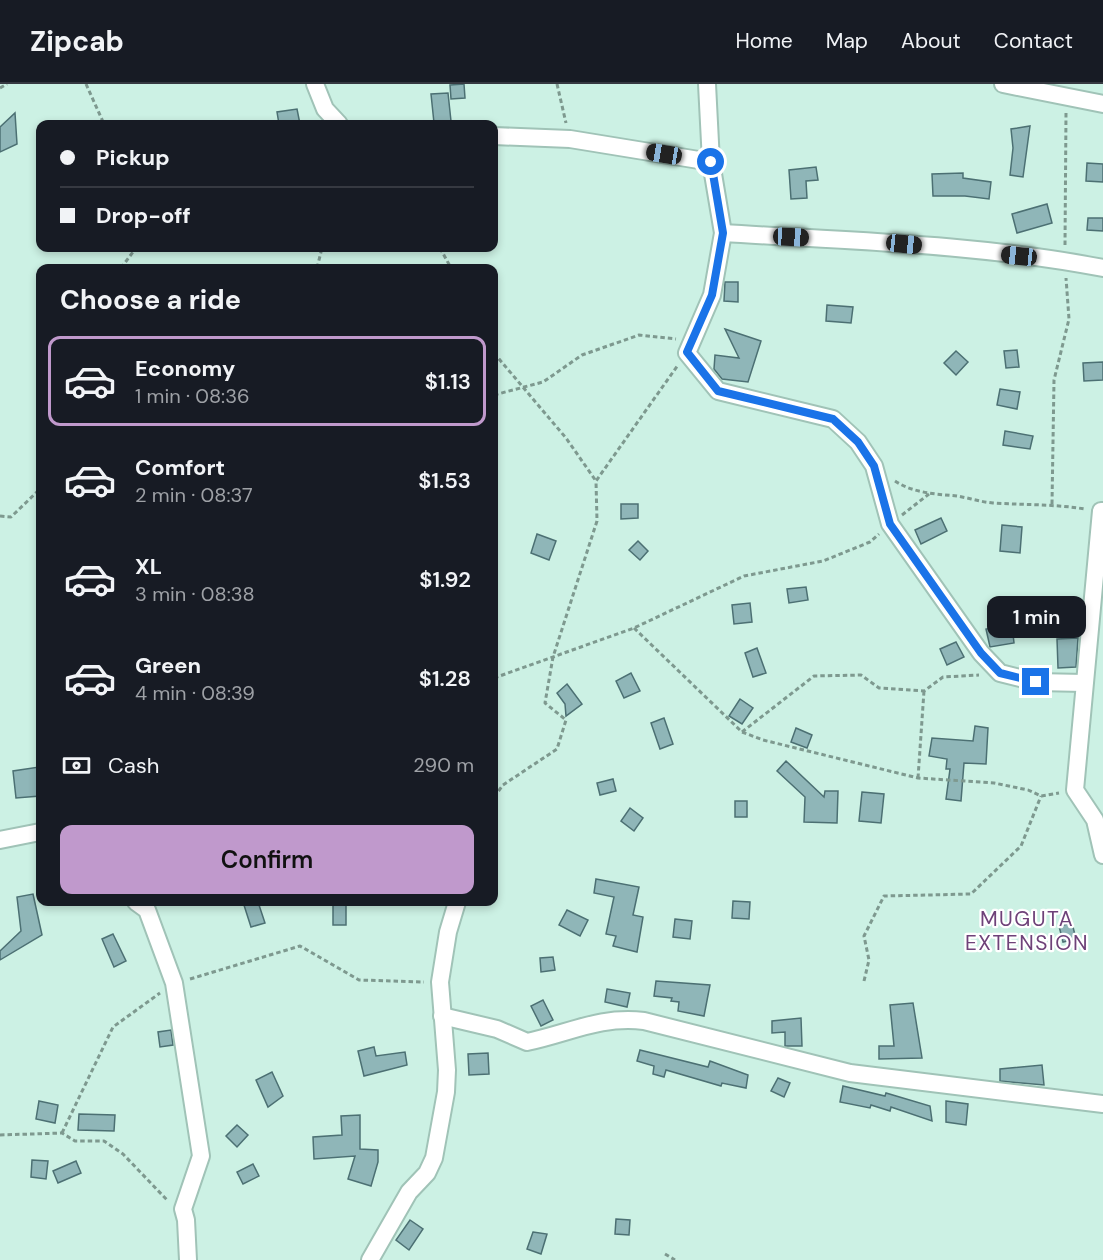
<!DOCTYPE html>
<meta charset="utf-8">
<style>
:root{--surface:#171b24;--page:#20242c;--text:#f1f3f6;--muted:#9ea1a6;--line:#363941;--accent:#c099cc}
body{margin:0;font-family:"DM Sans",sans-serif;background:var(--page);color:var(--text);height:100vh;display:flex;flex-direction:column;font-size:22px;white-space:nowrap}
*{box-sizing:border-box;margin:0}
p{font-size:20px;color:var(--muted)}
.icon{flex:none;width:33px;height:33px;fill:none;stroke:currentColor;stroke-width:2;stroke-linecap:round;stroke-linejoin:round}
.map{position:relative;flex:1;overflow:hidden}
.details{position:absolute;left:36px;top:180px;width:462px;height:642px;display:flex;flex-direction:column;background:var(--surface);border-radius:12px;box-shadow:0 3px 9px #0003}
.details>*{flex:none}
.banner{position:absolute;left:36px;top:36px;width:462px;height:132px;border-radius:12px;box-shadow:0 3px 9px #0003;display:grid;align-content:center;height:132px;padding:0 24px;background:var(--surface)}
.end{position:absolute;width:27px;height:27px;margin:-14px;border:8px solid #1a73e8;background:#fff;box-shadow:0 0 0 3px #fff}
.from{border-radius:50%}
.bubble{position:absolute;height:42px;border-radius:12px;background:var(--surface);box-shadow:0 3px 9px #0003;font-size:20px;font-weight:600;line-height:42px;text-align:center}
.car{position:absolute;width:18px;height:36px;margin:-18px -9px;border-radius:8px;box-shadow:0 0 4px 2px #0007;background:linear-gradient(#222 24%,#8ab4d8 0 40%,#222 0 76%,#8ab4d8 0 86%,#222 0)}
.banner b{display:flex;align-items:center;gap:21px;height:57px;font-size:22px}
.banner b+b{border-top:2px solid var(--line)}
.banner i{width:15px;height:15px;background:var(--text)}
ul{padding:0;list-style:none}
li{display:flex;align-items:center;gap:18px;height:90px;margin:0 12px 9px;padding:0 12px;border:3px solid transparent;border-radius:12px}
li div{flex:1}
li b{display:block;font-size:22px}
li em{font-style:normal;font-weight:600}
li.selected{border-color:var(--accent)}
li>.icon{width:54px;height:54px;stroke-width:1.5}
h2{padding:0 24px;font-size:27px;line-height:72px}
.pay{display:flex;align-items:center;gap:15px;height:66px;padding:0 24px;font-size:22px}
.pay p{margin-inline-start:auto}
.primary-button{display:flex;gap:12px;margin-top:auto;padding:12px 24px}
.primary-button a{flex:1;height:69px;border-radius:12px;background:var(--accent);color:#111;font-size:24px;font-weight:600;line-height:69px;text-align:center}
header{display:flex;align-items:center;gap:36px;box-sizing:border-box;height:84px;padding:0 30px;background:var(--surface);border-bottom:2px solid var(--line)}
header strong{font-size:28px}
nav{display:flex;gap:33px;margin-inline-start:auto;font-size:21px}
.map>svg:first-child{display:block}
.building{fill:#8fb6b8;stroke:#4c7073;stroke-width:1.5}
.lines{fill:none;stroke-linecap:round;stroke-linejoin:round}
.minor-casing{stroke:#a0c3b7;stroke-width:20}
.path{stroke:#7e998f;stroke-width:3;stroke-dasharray:4.5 3;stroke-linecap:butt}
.minor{stroke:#fff;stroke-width:16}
.route{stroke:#1a73e8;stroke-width:8}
.labels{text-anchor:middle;stroke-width:4.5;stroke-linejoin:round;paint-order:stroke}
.neighbourhood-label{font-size:21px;letter-spacing:1.5px;fill:#6e4279;stroke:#fff}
</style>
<header>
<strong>Zipcab</strong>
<nav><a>Home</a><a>Map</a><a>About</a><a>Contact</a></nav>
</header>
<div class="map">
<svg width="1103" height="1176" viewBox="0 0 1103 1176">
<rect width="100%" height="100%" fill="#ccf1e4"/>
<g class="building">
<polygon points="464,0 465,14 451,15 450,1"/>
<polygon points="448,9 451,37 434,39 431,10"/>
<polygon points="297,25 300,40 279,40 277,28"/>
<polygon points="15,29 17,60 0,68 0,43"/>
<polygon points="1030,42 1023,93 1010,91 1013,64 1011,45"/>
<polygon points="1087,79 1103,80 1103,98 1086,97"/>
<polygon points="816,83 818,96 806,97 807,114 791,115 789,86"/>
<polygon points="963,89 963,94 991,98 989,115 965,112 933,112 932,90"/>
<polygon points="1047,120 1052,139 1017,149 1012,130"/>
<polygon points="1088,134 1103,134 1103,147 1087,146"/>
<polygon points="725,198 738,198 738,218 724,217"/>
<polygon points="827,221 853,223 851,239 826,237"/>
<polygon points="725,245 761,257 748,298 722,295 714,285 715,271 739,274"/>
<polygon points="1017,266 1019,283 1006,284 1004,267"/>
<polygon points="956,267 968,278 956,291 944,279"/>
<polygon points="1103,278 1103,296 1084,297 1083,279"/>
<polygon points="1000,305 1020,308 1017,325 997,321"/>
<polygon points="1005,347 1033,352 1030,365 1003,361"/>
<polygon points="621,420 638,420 638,434 621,435"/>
<polygon points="941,434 947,447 921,460 915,446"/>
<polygon points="1002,441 1022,443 1020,469 1000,467"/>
<polygon points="537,450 556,457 549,476 531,469"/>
<polygon points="638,457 648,467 640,476 629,466"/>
<polygon points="806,503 808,516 789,519 787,505"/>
<polygon points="1041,518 1042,537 1027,538 1025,519"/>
<polygon points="750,519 752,538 734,540 732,521"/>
<polygon points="1012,541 1014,559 990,563 986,545"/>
<polygon points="1078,554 1076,583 1058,584 1057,555"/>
<polygon points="956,558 964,573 947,581 940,565"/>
<polygon points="757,564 766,589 753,593 745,569"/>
<polygon points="631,589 640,607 624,614 616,597"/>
<polygon points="567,600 582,620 566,632 565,620 557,609"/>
<polygon points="740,615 753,624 742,640 729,632"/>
<polygon points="664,634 673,660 660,665 651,639"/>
<polygon points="975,642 988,644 986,680 964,679 961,717 946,715 950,685 946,685 947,675 929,672 932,654 973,657"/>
<polygon points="796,644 812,651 807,664 791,658"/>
<polygon points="786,677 824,713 825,707 838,707 837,739 804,738 805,713 777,687"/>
<polygon points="39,683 40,712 16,714 13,687"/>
<polygon points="613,695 616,707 600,711 597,699"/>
<polygon points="862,708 884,710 881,739 859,737"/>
<rect x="735" y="717" width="12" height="16"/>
<polygon points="630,724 643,734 634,747 621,737"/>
<polygon points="596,795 639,803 633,831 643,833 637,868 613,862 616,852 606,850 614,813 594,809"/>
<polygon points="33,810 42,851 0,876 0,867 21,847 17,813"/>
<polygon points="733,817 750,818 749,835 732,834"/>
<polygon points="243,818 258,818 265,839 251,843"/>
<rect x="333" y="818" width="13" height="23"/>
<polygon points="567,826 588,836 580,852 559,841"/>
<polygon points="675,835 692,837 690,855 673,853"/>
<polygon points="1072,839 1076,855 1063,858 1059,842"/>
<polygon points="113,850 126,877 114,883 102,855"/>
<polygon points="553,873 555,886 541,888 540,874"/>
<polygon points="656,897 710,901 704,932 678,927 679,918 671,917 672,914 654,912"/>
<polygon points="607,905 630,909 627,923 605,918"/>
<polygon points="543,916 553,936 541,942 531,922"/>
<polygon points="913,919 922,974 879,975 879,962 894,962 890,921"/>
<polygon points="801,934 802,962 785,962 785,948 772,949 772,937"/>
<polygon points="171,946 173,961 160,963 158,948"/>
<polygon points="374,963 376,972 405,968 407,981 364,992 358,967"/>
<polygon points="640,966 708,983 710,977 748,991 746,1004 722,999 721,1002 666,986 664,993 653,990 654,982 637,977"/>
<polygon points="488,969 489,990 469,991 468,970"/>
<polygon points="1042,981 1044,1001 1000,997 1000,985"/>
<polygon points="272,988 283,1012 268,1023 256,996"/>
<polygon points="778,994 790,999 784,1013 771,1007"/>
<polygon points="843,1002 885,1012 886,1009 930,1022 932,1037 891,1023 890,1027 871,1021 870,1024 840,1018"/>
<polygon points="39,1017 58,1021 55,1039 36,1035"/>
<polygon points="946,1017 968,1020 966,1041 946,1038"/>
<polygon points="79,1030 115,1031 114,1047 78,1046"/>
<polygon points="360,1031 360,1065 378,1066 378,1078 371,1102 348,1095 355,1072 314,1075 313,1053 342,1051 341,1032"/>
<polygon points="237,1041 248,1051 237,1063 226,1052"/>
<polygon points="32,1076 48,1077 46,1095 31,1093"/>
<polygon points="76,1077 81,1089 58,1099 53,1087"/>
<polygon points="253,1080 259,1092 243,1100 237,1088"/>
<polygon points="616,1135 630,1136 629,1151 615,1150"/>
<polygon points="410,1136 423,1145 409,1166 396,1156"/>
<polygon points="533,1148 547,1150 541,1170 527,1165"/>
</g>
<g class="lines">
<g class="minor-casing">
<g id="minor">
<polyline points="315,0 325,25 339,40"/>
<polyline points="707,0 711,78 723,149 712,211 687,269 718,307 833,335 858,358 874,382 890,440 981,569 1000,589 1036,598 1084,599"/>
<polyline points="1003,0 1103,20"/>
<polyline points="494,52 570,55 711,78"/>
<path d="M723 149C850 157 979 160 1103 184"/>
<polyline points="1103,427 1101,427 1075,706 1095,736 1103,771"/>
<polyline points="0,756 40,748"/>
<polyline points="136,818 147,826 174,899 201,1072 183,1125 186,1136 188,1176"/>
<path d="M442 932 497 945 527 958C570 949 599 932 644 937L850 989 1103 1020"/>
<polyline points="370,1176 409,1108 427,1089 434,1074 446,1008 447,986 440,898 448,848 457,818"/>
</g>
</g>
<g class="path">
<polyline points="86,0 104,40"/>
<polyline points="557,0 566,39"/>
<polyline points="0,4 7,0"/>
<polyline points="1065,161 1066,29"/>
<polyline points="440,164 451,184"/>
<polyline points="121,184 136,164"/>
<polyline points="317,184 322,164"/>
<polyline points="494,269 566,354 596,397"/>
<polyline points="494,311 543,298 582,271 639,251 676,255"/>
<path d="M895 397C913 409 935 410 957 412 969 414 981 418 993 419 1024 421 1054 420 1085 425"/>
<polyline points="1052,420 1054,296 1069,235 1066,194"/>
<polyline points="902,431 929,410"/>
<polyline points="0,432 11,433 40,405"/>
<polyline points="634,544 742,648 763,656 918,694 994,699 1028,706 1041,712 1059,709"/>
<polyline points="494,594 634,544 744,492 823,477 870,458 879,450"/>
<polyline points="742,648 814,592 861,591 879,604 924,607 943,593 979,591"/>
<polyline points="918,694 924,607"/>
<polyline points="494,713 503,701 557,665 566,636 545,619 553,573 597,437 596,397 678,281"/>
<polyline points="190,895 300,862 359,896 424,898"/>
<polyline points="864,897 869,876 864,852 884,812 971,810 1021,762 1041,712"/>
<polyline points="62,1049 113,943 160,909"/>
<polyline points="0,1051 62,1049 75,1057 104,1057 123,1070 168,1117"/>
<polyline points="665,1170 675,1176"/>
</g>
<use href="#minor" class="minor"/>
</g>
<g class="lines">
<polyline class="route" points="711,78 723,149 712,211 687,268 718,307 833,335 858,358 874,382 890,440 981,569 1000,589 1036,598"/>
</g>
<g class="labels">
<g class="neighbourhood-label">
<text x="1027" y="842">MUGUTA<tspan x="1027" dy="24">EXTENSION</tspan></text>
</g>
</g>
</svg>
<i class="end from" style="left:711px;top:78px"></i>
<i class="end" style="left:1036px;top:598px"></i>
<div class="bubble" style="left:987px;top:512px;width:99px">1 min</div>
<i class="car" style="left:664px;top:70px;rotate:279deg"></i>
<i class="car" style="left:791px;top:153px;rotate:93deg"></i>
<i class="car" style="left:904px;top:160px;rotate:96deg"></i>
<i class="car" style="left:1019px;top:172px;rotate:276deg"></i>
<div class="banner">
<b><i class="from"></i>Pickup</b>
<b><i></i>Drop-off</b>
</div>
<section class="details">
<h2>Choose a ride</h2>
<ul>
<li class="selected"><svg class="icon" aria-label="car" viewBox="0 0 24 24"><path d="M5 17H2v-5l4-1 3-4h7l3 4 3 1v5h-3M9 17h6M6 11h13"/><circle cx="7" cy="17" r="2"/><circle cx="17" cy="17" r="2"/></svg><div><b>Economy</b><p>1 min · 08:36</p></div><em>$1.13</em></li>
<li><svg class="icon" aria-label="car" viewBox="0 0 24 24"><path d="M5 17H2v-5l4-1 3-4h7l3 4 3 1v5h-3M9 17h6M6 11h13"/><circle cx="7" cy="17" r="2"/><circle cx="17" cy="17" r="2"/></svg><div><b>Comfort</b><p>2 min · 08:37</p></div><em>$1.53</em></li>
<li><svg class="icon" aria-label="car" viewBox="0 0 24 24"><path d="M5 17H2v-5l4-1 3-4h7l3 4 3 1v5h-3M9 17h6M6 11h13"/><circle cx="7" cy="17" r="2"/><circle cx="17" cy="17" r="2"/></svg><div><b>XL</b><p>3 min · 08:38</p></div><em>$1.92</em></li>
<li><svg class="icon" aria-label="car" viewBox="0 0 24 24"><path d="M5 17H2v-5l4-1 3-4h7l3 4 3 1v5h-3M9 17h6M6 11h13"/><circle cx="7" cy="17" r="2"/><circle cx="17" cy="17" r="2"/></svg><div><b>Green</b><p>4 min · 08:39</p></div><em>$1.28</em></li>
</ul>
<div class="pay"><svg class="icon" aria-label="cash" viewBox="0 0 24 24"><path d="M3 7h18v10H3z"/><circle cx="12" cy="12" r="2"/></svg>Cash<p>290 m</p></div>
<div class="primary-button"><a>Confirm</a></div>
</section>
</div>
